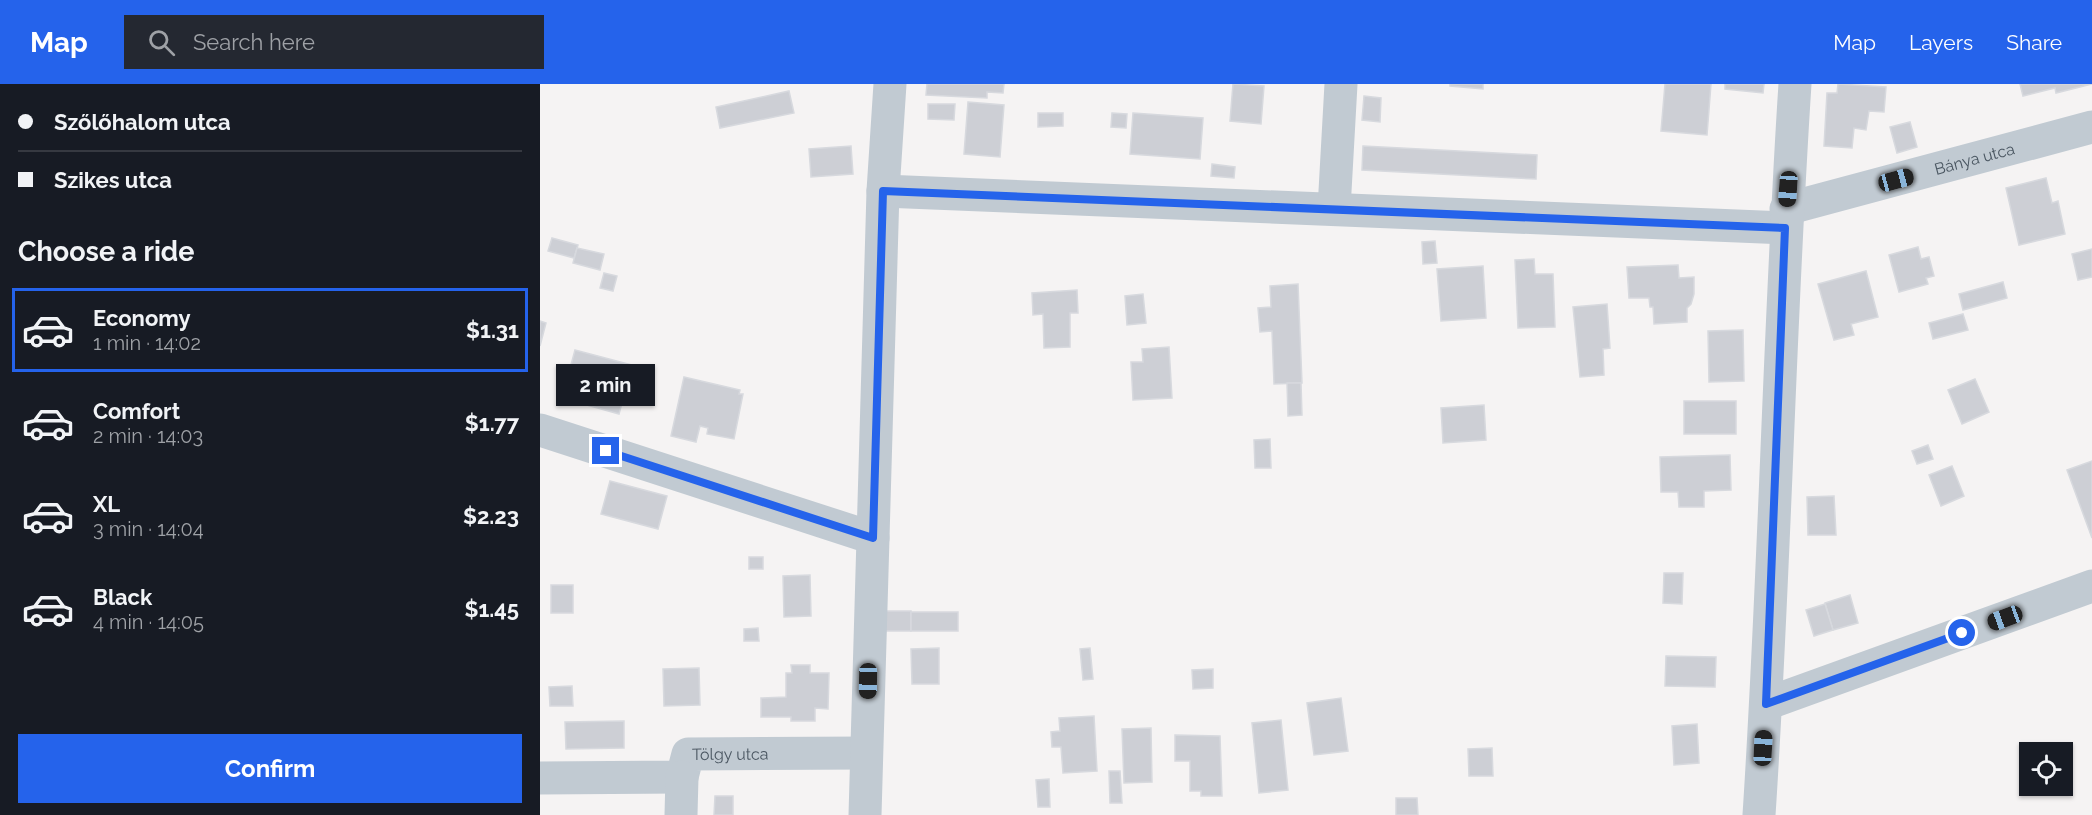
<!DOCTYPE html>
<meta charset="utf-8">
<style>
:root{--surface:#171b24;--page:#242831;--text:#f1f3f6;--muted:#9ea1a6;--line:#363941;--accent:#2563eb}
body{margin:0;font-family:Raleway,sans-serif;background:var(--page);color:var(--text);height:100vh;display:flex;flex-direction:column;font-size:22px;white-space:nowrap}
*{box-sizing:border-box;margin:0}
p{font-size:20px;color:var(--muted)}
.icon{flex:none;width:33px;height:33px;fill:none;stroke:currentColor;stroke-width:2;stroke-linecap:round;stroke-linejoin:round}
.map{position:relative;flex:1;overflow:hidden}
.panel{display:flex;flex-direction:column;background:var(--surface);width:540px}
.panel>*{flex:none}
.guide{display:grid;align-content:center;height:132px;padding:0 18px;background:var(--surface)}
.tools{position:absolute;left:1479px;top:658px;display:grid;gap:12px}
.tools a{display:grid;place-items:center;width:54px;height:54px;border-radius:0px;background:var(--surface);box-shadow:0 2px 4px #0004;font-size:30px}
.end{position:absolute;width:27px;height:27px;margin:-14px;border:8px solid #2563eb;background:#fff;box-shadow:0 0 0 3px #fff}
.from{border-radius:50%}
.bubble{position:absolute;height:42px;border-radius:0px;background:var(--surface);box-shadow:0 2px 4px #0004;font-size:20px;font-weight:700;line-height:42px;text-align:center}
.car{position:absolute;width:18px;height:36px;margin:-18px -9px;border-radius:8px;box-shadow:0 0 4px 2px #0007;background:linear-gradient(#222 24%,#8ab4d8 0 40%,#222 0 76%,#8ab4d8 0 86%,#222 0)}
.guide b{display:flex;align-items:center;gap:21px;height:57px;font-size:22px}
.guide b+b{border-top:2px solid var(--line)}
.guide i{width:15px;height:15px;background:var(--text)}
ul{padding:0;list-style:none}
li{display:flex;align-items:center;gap:18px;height:84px;margin:0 12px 9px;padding:0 6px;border:3px solid transparent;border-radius:0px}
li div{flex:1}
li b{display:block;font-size:22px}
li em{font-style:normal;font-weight:700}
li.on{border-color:var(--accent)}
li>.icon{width:54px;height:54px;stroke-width:1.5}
h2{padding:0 18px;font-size:27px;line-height:72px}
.action{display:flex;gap:12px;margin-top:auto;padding:12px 18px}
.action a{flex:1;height:69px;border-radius:0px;background:var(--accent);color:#fff;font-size:24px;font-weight:700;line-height:69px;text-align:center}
header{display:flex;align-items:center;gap:36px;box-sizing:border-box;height:84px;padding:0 30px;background:var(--accent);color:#fff}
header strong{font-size:28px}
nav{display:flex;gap:33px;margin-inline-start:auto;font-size:21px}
.search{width:420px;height:54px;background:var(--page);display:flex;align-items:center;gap:15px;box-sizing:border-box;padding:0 21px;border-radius:0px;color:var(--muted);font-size:22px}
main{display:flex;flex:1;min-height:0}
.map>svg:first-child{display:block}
.building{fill:#cdcfd5;stroke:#d7d9de;stroke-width:1.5}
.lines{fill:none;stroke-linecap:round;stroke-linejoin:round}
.minor{stroke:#c1cad2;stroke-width:33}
.route{stroke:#2563eb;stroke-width:8}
.labels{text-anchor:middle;stroke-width:5;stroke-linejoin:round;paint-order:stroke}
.street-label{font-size:16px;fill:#4a5661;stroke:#fff}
</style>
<header>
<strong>Map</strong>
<div class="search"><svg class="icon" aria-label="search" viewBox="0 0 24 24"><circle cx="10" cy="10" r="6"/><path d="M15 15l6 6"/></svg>Search here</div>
<nav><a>Map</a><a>Layers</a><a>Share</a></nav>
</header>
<main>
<section class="panel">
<div class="guide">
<b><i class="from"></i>Szőlőhalom utca</b>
<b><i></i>Szikes utca</b>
</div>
<h2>Choose a ride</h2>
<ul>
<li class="on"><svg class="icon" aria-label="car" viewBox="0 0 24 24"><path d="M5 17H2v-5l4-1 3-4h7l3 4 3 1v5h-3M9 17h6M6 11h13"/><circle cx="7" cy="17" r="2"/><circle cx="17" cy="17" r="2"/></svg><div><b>Economy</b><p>1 min · 14:02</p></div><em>$1.31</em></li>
<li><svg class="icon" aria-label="car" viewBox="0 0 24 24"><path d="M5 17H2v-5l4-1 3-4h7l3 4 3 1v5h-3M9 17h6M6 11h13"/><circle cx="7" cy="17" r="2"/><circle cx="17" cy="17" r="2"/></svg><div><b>Comfort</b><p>2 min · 14:03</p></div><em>$1.77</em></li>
<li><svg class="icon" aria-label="car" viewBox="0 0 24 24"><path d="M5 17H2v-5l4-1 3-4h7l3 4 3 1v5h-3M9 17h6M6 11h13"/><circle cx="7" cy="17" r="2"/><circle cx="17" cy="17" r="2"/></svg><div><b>XL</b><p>3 min · 14:04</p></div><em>$2.23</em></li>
<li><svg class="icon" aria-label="car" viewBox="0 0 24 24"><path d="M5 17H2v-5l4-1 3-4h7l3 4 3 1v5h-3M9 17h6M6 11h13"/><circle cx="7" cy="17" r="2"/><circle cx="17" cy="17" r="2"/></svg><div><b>Black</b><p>4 min · 14:05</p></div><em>$1.45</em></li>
</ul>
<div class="action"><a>Confirm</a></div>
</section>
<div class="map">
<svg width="1552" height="731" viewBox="0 0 1552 731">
<rect width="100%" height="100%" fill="#f5f3f3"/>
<g class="building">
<polygon points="387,0 464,0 463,9 447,8 447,14 386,11"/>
<polygon points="693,0 724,2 721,40 690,37"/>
<polygon points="910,0 943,0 943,5 910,2"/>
<polygon points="1125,0 1171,0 1167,51 1121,47"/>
<polygon points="1185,0 1224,0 1223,9 1185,5"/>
<polygon points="1298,0 1346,3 1344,28 1329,27 1326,46 1314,44 1312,64 1284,62 1287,9 1297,9"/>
<polygon points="1480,0 1552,0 1516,9 1515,4 1483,12"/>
<polygon points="249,7 254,29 180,44 176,23"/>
<polygon points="824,12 841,14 840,38 822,36"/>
<polygon points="428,18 464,21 460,73 424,70"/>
<polygon points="388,20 415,20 414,36 388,35"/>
<polygon points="498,29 523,29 523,42 498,43"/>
<polygon points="572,29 587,30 586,44 571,43"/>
<polygon points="593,29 663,34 660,75 590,70"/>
<polygon points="1370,38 1377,63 1357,69 1350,43"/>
<polygon points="311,62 313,90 271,93 269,65"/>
<polygon points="823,62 997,71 996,95 822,86"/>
<polygon points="672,80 695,83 694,94 671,92"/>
<polygon points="1506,94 1512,119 1518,117 1525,150 1479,161 1466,104"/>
<polygon points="12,154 38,161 34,174 8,167"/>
<polygon points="895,157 897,179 883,180 882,158"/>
<polygon points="1378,163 1381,175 1389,173 1394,192 1386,194 1388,200 1359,208 1349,171"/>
<polygon points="37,164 64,170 60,186 33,179"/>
<polygon points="1552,165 1552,193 1538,196 1532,170"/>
<polygon points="994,175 995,190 1013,190 1015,243 978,244 975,176"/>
<polygon points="1138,181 1139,194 1154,193 1154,210 1151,220 1147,224 1147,238 1114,240 1113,223 1110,223 1109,214 1089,214 1087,183"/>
<polygon points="943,182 946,234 901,237 897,185"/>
<polygon points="1326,187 1338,233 1311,240 1314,251 1294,256 1278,200"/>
<polygon points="64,189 77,192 73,207 60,204"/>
<polygon points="1463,198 1467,214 1423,226 1419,210"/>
<polygon points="758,200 762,299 734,300 732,247 720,248 718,224 731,223 730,202"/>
<polygon points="537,206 538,229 530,229 530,263 504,264 503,230 493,231 492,209"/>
<polygon points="603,210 606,239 587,241 585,212"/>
<polygon points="1067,220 1070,264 1063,265 1064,291 1040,293 1033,223"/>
<polygon points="1423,230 1428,246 1393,255 1389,239"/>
<polygon points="0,237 6,239 0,262"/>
<polygon points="1203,246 1204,297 1169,298 1168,247"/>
<polygon points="629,263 632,314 593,316 591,278 603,278 602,265"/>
<polygon points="35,266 92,281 79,330 22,314"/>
<polygon points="144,293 200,306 199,310 203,310 194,355 167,350 168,344 160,342 156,358 131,352"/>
<polygon points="1435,295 1449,328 1422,340 1408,306"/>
<polygon points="747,299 761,299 762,331 748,332"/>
<rect x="1144" y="317" width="52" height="33"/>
<polygon points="944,321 946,356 903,359 901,324"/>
<polygon points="730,355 731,384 715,384 714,356"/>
<polygon points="1388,361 1393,375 1377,380 1372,367"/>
<polygon points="1190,371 1191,406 1164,407 1164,423 1139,423 1138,408 1121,408 1120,373"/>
<polygon points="1552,377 1552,454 1527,386"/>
<polygon points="1412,382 1424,412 1401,422 1389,391"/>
<polygon points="70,397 127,412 118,445 61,430"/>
<polygon points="1294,412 1296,451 1268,451 1267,413"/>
<rect x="209" y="473" width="14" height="12"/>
<polygon points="1124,489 1143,489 1142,520 1123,519"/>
<polygon points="270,491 271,532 244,533 243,492"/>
<rect x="11" y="501" width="22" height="28"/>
<polygon points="1310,511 1318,539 1293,546 1285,519"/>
<polygon points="1285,520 1293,546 1274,552 1266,526"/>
<rect x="336" y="527" width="35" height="20"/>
<rect x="371" y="528" width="47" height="19"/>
<polygon points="218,544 219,557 204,557 204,545"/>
<polygon points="399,564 399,600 372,600 371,565"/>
<polygon points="550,564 553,595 543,596 540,565"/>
<polygon points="1126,572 1176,573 1175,603 1125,602"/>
<polygon points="251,581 270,581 270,589 289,589 288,625 275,624 275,637 251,637 251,633 221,633 221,614 246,613 246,589 252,589"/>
<polygon points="159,584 160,621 124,622 123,585"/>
<polygon points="673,585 673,604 653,605 652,586"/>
<polygon points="32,602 33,622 10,622 9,603"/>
<polygon points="801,614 808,667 774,671 767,619"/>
<polygon points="554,632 557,687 523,689 521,663 512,663 511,648 520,647 519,634"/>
<polygon points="741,636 748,706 719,709 712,639"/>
<polygon points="84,637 84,664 26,665 25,638"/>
<polygon points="1157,640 1159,679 1134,681 1132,642"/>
<polygon points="611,644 612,698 584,699 582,645"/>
<polygon points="635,651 680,652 682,712 661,712 661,707 650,707 650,677 635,677"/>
<polygon points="952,664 953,692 929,692 928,665"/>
<polygon points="569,687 580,687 582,719 570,719"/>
<polygon points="509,695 510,723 498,723 496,696"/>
<polygon points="175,712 193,712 193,731 174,731"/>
<polygon points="856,714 877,714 878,731 856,731"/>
</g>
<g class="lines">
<g class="minor">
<polyline points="343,107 1245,144"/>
<polyline points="794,125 801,0"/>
<path id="s1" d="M1246 125 1552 43"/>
<polyline points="0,346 333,454"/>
<polyline points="1226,620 1552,502"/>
<path id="s2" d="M0 694 142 693 148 670 326 669"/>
<polyline points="141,731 142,693"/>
<polyline points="325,731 343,107 350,0"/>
<path d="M1219 731C1235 488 1239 243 1255 0"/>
</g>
</g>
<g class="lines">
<polyline class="route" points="66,367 333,454 343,107 1245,144 1226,620 1422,549"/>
</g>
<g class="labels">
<g class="street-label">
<text dy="6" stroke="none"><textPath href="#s1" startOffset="195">Bánya utca</textPath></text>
<text dy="6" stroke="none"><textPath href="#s2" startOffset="208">Tölgy utca</textPath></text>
</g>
</g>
</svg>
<div class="tools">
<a><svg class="icon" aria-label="locate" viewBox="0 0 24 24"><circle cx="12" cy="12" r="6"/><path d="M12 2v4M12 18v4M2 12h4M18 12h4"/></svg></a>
</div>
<i class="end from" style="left:1422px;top:549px"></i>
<i class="end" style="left:66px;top:367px"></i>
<div class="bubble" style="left:16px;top:280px;width:99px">2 min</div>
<i class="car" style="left:1356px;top:96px;rotate:75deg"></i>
<i class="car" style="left:1248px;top:105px;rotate:184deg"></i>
<i class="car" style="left:1465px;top:534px;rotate:250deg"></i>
<i class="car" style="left:328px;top:597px;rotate:181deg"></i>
<i class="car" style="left:1223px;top:664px;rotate:3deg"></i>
</div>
</main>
